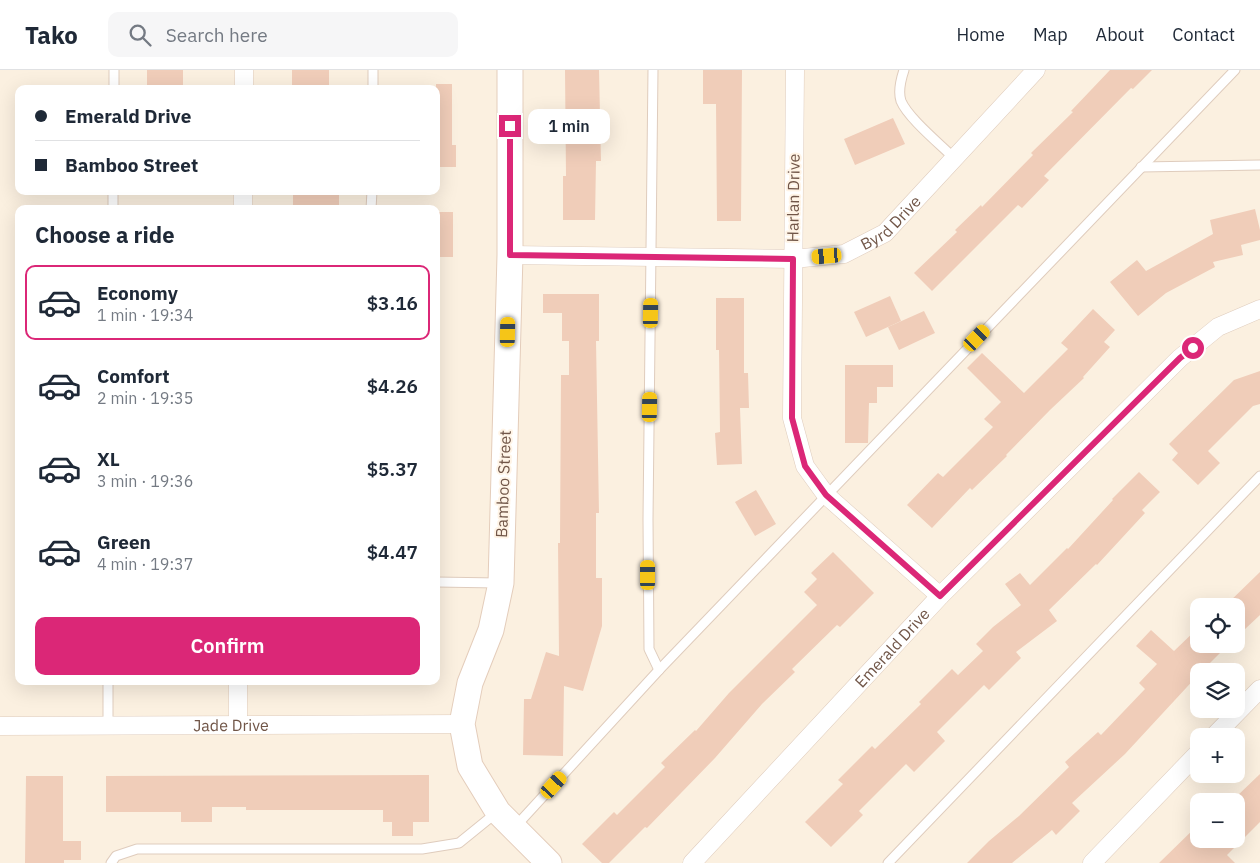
<!DOCTYPE html>
<meta charset="utf-8">
<style>
:root{--surface:#fff;--page:#f6f6f7;--text:#1f2937;--muted:#747a83;--line:#e0e1e3;--accent:#db2777}
body{margin:0;font-family:"IBM Plex Sans",sans-serif;background:var(--page);color:var(--text);height:100vh;display:flex;flex-direction:column;font-size:19px;white-space:nowrap}
*{box-sizing:border-box;margin:0}
p{font-size:16px;color:var(--muted)}
.icon{flex:none;width:28px;height:28px;fill:none;stroke:currentColor;stroke-width:2;stroke-linecap:round;stroke-linejoin:round}
.map{position:relative;flex:1;overflow:hidden}
.drawer{position:absolute;left:15px;top:135px;width:425px;height:480px;display:flex;flex-direction:column;background:var(--surface);border-radius:10px;box-shadow:0 5px 20px #0002}
.drawer>*{flex:none}
.banner{position:absolute;left:15px;top:15px;width:425px;height:110px;border-radius:10px;box-shadow:0 5px 20px #0002;display:grid;align-content:center;height:110px;padding:0 20px;background:var(--surface)}
.controls{position:absolute;left:1190px;top:528px;display:grid;gap:10px}
.controls a{display:grid;place-items:center;width:55px;height:55px;border-radius:10px;background:var(--surface);box-shadow:0 5px 20px #0002;font-size:25px}
.end{position:absolute;width:22px;height:22px;margin:-11px;border:6px solid #db2777;background:#fff;box-shadow:0 0 0 2px #fff}
.from{border-radius:50%}
.bubble{position:absolute;height:35px;border-radius:10px;background:var(--surface);box-shadow:0 5px 20px #0002;font-size:16px;font-weight:600;line-height:35px;text-align:center}
.car{position:absolute;width:15px;height:30px;margin:-15px -8px;border-radius:6px;box-shadow:0 0 4px 1px #0007;background:linear-gradient(#f5c518 24%,#345 0 40%,#f5c518 0 76%,#345 0 86%,#f5c518 0)}
.banner b{display:flex;align-items:center;gap:18px;height:48px;font-size:19px}
.banner b+b{border-top:1px solid var(--line)}
.banner i{width:12px;height:12px;background:var(--text)}
ul{padding:0;list-style:none}
li{display:flex;align-items:center;gap:15px;height:75px;margin:0 10px 8px;padding:0 10px;border:2px solid transparent;border-radius:10px}
li div{flex:1}
li b{display:block;font-size:19px}
li em{font-style:normal;font-weight:600}
li.active{border-color:var(--accent)}
li>.icon{width:45px;height:45px;stroke-width:1.5}
h2{padding:0 20px;font-size:22px;line-height:60px}
.button{display:flex;gap:10px;margin-top:auto;padding:10px 20px}
.button a{flex:1;height:58px;border-radius:10px;background:var(--accent);color:#fff;font-size:20px;font-weight:600;line-height:58px;text-align:center}
header{display:flex;align-items:center;gap:30px;box-sizing:border-box;height:70px;padding:0 25px;background:var(--surface);border-bottom:1px solid var(--line)}
header strong{font-size:24px}
nav{display:flex;gap:28px;margin-inline-start:auto;font-size:18px}
.search{width:350px;height:45px;background:var(--page);display:flex;align-items:center;gap:12px;box-sizing:border-box;padding:0 18px;border-radius:10px;color:var(--muted);font-size:19px}
.map>svg:first-child{display:block}
.building{fill:#f0cdb9}
.lines{fill:none;stroke-linecap:round;stroke-linejoin:round}
.lane-casing{stroke:#dfccbd;stroke-width:11}
.street-casing{stroke:#dfccbd;stroke-width:19}
.secondary-casing{stroke:#e4cdbb;stroke-width:27}
.lane{stroke:#fff;stroke-width:9}
.street{stroke:#fff;stroke-width:18}
.secondary{stroke:#fff;stroke-width:25}
.route{stroke:#db2777;stroke-width:6}
.labels{text-anchor:middle;stroke-width:4;stroke-linejoin:round;paint-order:stroke}
.street-label{font-size:16px;fill:#715648;stroke:#fff4e6}
</style>
<header>
<strong>Tako</strong>
<div class="search"><svg class="icon" aria-label="search" viewBox="0 0 24 24"><circle cx="10" cy="10" r="6"/><path d="M15 15l6 6"/></svg>Search here</div>
<nav><a>Home</a><a>Map</a><a>About</a><a>Contact</a></nav>
</header>
<div class="map">
<svg width="1260" height="793" viewBox="0 0 1260 793">
<rect width="100%" height="100%" fill="#fbf0e0"/>
<g class="building">
<rect x="147" y="0" width="36" height="19"/>
<rect x="292" y="0" width="37" height="19"/>
<polygon points="565,0 599,0 601,91 596,91 595,150 563,150 563,106 566,106"/>
<polygon points="703,0 742,0 741,151 717,151 716,34 703,34"/>
<polygon points="1110,0 1152,0 1133,19 1131,18 1044,106 1049,110 1022,138 1018,135 932,221 914,203 957,162 955,160 981,135 982,137 1033,85 1031,83 1073,42 1071,41"/>
<polygon points="436,14 452,14 452,75 456,75 456,97 436,97"/>
<polygon points="893,48 905,74 855,95 844,69"/>
<polygon points="293,121 339,121 339,139 293,137"/>
<polygon points="1255,139 1260,160 1260,170 1241,175 1243,185 1213,192 1215,197 1166,223 1138,246 1110,212 1137,190 1146,201 1213,164 1210,150"/>
<rect x="436" y="142" width="17" height="45"/>
<polygon points="543,224 599,224 599,271 596,271 599,443 596,443 596,508 602,508 602,556 583,621 564,616 563,686 523,685 524,629 531,629 546,582 559,586 558,473 560,473 561,305 569,305 569,271 562,271 562,243 543,243"/>
<polygon points="890,226 901,251 866,267 854,242"/>
<polygon points="716,228 744,228 744,303 748,303 749,338 740,338 742,394 717,395 715,363 720,362 719,280 716,280"/>
<polygon points="1093,239 1115,260 1104,272 1110,277 1083,307 1084,308 1050,340 1006,385 1007,386 972,420 970,418 932,458 907,435 938,403 943,407 993,357 984,349 1001,332 967,298 982,283 1024,323 1068,279 1061,273"/>
<polygon points="924,241 935,263 899,280 888,257"/>
<polygon points="845,295 893,295 893,317 877,317 877,333 869,333 868,373 845,373"/>
<polygon points="1260,301 1260,334 1253,336 1208,381 1220,393 1198,415 1172,390 1178,383 1169,374 1234,310"/>
<polygon points="1139,402 1160,422 1142,440 1145,443 1097,495 1096,494 1049,540 1057,551 1016,582 1021,588 989,620 984,615 937,662 945,671 914,702 906,694 859,741 863,745 831,777 805,752 843,714 838,710 872,676 875,679 921,634 919,632 952,599 958,605 983,581 976,574 993,557 1021,535 1005,514 1020,503 1030,515 1067,478 1068,479 1113,430 1112,429"/>
<polygon points="756,420 776,454 755,466 735,432"/>
<polygon points="833,482 874,523 840,557 837,555 792,599 795,602 762,634 715,688 647,758 645,757 609,793 602,793 582,774 614,742 617,745 665,697 661,693 695,660 696,661 729,623 817,535 804,522 817,509 811,503"/>
<polygon points="1260,502 1260,545 1244,560 1236,552 1236,536 1225,536"/>
<polygon points="1199,557 1199,574 1229,574 1202,601 1199,601 1199,604 1125,684 1072,733 1080,741 1056,765 1052,760 1012,793 967,793 989,771 1019,746 1069,697 1065,692 1098,662 1101,665 1145,619 1139,613 1157,594 1136,576 1151,560 1174,581"/>
<polygon points="1260,704 1260,752 1227,785 1235,793 1159,793 1199,754 1199,769 1236,769 1236,727"/>
<polygon points="429,705 429,752 413,752 413,766 392,766 392,752 383,752 383,740 246,740 246,737 212,737 212,752 181,752 181,742 106,742 106,706"/>
<polygon points="26,706 63,706 63,771 81,771 81,790 64,790 64,793 25,793"/>
</g>
<g class="lines">
<g class="lane-casing">
<g id="lane">
<polyline points="653,0 648,449 649,579 659,600"/>
<path d="M904 0C901 9 898 22 901 31 908 48 941 75 955 89"/>
<polyline points="114,19 114,0"/>
<polyline points="373,19 373,0"/>
<polyline points="1141,97 1260,95"/>
<polyline points="113,139 113,121"/>
<polyline points="371,139 372,121"/>
<polyline points="436,512 498,513"/>
<polyline points="108,656 108,611"/>
<polyline points="515,757 659,600 1235,0"/>
<polyline points="111,793 116,786 137,779 422,779 459,773 496,743"/>
<polyline points="888,793 1260,406"/>
</g>
</g>
<g class="street-casing">
<g id="street">
<polyline points="795,0 792,348 805,396 826,425 940,526"/>
<polyline points="244,19 244,0"/>
<polyline points="243,139 243,121"/>
<path id="s1" d="M510 185 793 189 844 184 885 163 1036 0"/>
<polyline points="238,654 238,611"/>
<path id="s2" d="M0 656 462 654"/>
<polyline points="1214,666 1260,619"/>
<path id="s3" d="M692 793 940 526 1180 288 1218 257 1260 239"/>
<polyline points="1092,793 1199,682"/>
</g>
</g>
<g class="secondary-casing">
<polyline id="secondary" points="510,0 510,185 501,513 491,560 470,613 462,654 470,696 498,742 549,793"/>
</g>
<use href="#lane" class="lane"/>
<use href="#street" class="street"/>
<use href="#secondary" class="secondary"/>
</g>
<g class="lines">
<polyline class="route" points="510,56 510,185 793,189 792,348 805,396 826,425 940,526 1180,288 1193,278"/>
</g>
<g class="labels">
<g class="street-label">
<text transform="translate(793 128) rotate(-89)" y="6">Harlan Drive</text>
<text dy="6" stroke="none"><textPath href="#s1" startOffset="391">Byrd Drive</textPath></text>
<text transform="translate(503 414) rotate(-88)" y="6">Bamboo Street</text>
<text dy="6" stroke="none"><textPath href="#s3" startOffset="294">Emerald Drive</textPath></text>
<text dy="6" stroke="none"><textPath href="#s2" startOffset="231">Jade Drive</textPath></text>
</g>
</g>
</svg>
<div class="controls">
<a><svg class="icon" aria-label="locate" viewBox="0 0 24 24"><circle cx="12" cy="12" r="6"/><path d="M12 2v4M12 18v4M2 12h4M18 12h4"/></svg></a>
<a><svg class="icon" aria-label="layers" viewBox="0 0 24 24"><path d="M12 4l9 5-9 5-9-5zM3 14l9 5 9-5"/></svg></a>
<a>+</a>
<a>−</a>
</div>
<i class="end from" style="left:1193px;top:278px"></i>
<i class="end" style="left:510px;top:56px"></i>
<div class="bubble" style="left:528px;top:39px;width:82px">1 min</div>
<i class="car" style="left:827px;top:186px;rotate:265deg"></i>
<i class="car" style="left:651px;top:243px;rotate:1deg"></i>
<i class="car" style="left:508px;top:262px;rotate:1deg"></i>
<i class="car" style="left:977px;top:268px;rotate:44deg"></i>
<i class="car" style="left:650px;top:337px;rotate:1deg"></i>
<i class="car" style="left:648px;top:505px;rotate:0deg"></i>
<i class="car" style="left:554px;top:715px;rotate:42deg"></i>
<div class="banner">
<b><i class="from"></i>Emerald Drive</b>
<b><i></i>Bamboo Street</b>
</div>
<section class="drawer">
<h2>Choose a ride</h2>
<ul>
<li class="active"><svg class="icon" aria-label="car" viewBox="0 0 24 24"><path d="M5 17H2v-5l4-1 3-4h7l3 4 3 1v5h-3M9 17h6M6 11h13"/><circle cx="7" cy="17" r="2"/><circle cx="17" cy="17" r="2"/></svg><div><b>Economy</b><p>1 min · 19:34</p></div><em>$3.16</em></li>
<li><svg class="icon" aria-label="car" viewBox="0 0 24 24"><path d="M5 17H2v-5l4-1 3-4h7l3 4 3 1v5h-3M9 17h6M6 11h13"/><circle cx="7" cy="17" r="2"/><circle cx="17" cy="17" r="2"/></svg><div><b>Comfort</b><p>2 min · 19:35</p></div><em>$4.26</em></li>
<li><svg class="icon" aria-label="car" viewBox="0 0 24 24"><path d="M5 17H2v-5l4-1 3-4h7l3 4 3 1v5h-3M9 17h6M6 11h13"/><circle cx="7" cy="17" r="2"/><circle cx="17" cy="17" r="2"/></svg><div><b>XL</b><p>3 min · 19:36</p></div><em>$5.37</em></li>
<li><svg class="icon" aria-label="car" viewBox="0 0 24 24"><path d="M5 17H2v-5l4-1 3-4h7l3 4 3 1v5h-3M9 17h6M6 11h13"/><circle cx="7" cy="17" r="2"/><circle cx="17" cy="17" r="2"/></svg><div><b>Green</b><p>4 min · 19:37</p></div><em>$4.47</em></li>
</ul>
<div class="button"><a>Confirm</a></div>
</section>
</div>
